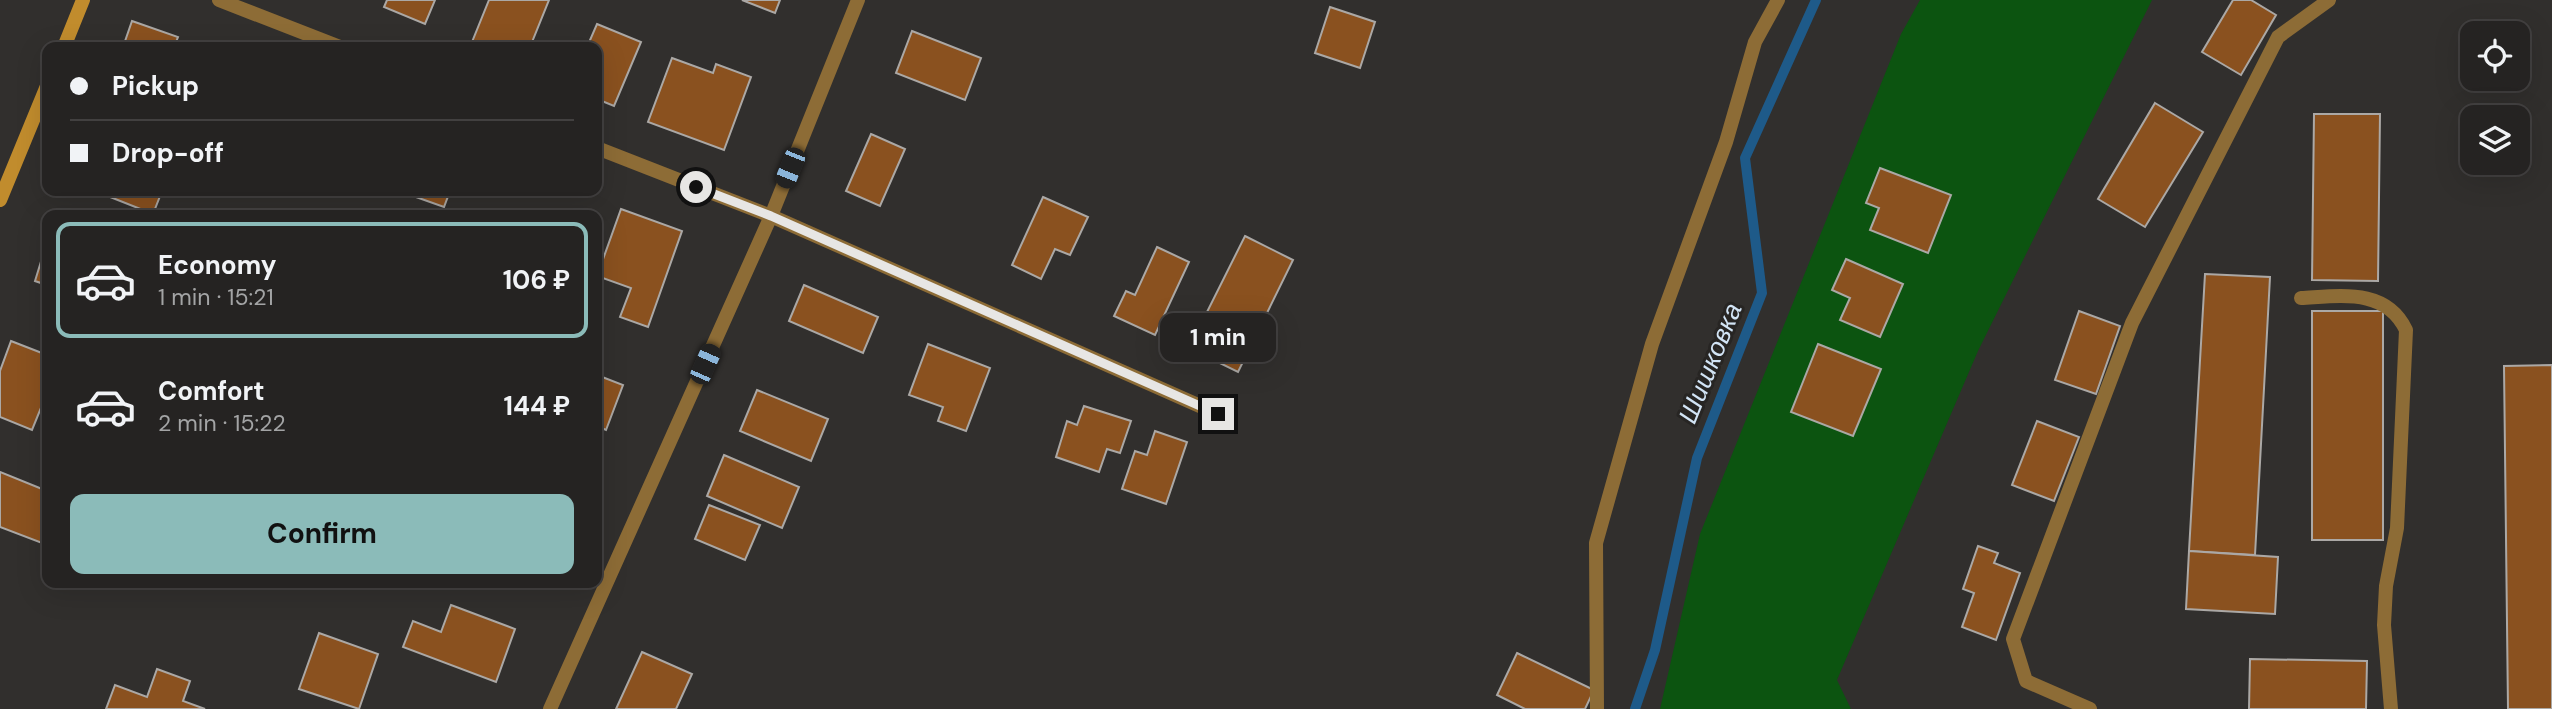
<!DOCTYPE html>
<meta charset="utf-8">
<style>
:root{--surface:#252322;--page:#2d2b2a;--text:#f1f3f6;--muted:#a3a4a5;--line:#424040;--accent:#8bbbb9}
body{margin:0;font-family:"DM Sans",sans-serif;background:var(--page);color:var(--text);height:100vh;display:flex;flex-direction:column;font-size:26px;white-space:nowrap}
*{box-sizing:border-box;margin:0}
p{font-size:23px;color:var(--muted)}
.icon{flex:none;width:38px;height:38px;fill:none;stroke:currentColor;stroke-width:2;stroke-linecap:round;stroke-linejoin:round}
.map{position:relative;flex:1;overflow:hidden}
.drawer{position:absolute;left:42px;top:210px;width:560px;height:378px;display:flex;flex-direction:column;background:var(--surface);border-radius:14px;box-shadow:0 7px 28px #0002,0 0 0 2px var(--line)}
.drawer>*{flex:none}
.banner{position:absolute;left:42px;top:42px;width:560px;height:154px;border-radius:14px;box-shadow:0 7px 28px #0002,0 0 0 2px var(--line);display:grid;align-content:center;height:154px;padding:0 28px;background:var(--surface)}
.controls{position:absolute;left:2460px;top:21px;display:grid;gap:14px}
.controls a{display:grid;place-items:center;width:70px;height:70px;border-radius:14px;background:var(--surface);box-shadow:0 7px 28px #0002,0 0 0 2px var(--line);font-size:35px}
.end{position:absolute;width:32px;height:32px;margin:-16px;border:9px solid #e7e6e4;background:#111;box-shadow:0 0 0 4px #111}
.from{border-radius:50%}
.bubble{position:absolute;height:49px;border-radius:14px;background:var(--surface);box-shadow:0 7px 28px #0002,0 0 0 2px var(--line);font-size:23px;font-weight:700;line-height:49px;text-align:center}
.car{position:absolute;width:21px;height:42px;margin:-21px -10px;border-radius:9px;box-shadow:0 0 5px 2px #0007;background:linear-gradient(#222 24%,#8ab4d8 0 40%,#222 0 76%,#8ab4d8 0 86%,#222 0)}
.banner b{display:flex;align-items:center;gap:24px;height:66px;font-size:26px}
.banner b+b{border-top:2px solid var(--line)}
.banner i{width:18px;height:18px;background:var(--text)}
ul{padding:12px 0 0;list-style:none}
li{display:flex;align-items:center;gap:21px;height:116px;margin:0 14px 10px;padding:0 14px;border:4px solid transparent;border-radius:14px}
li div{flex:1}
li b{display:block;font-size:26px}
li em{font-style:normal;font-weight:700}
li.selected{border-color:var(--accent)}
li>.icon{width:63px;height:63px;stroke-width:1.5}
.primary-button{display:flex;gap:14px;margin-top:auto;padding:14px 28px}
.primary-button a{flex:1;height:80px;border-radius:14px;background:var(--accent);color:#111;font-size:28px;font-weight:700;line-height:80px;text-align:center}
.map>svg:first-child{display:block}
.green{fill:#0c5410}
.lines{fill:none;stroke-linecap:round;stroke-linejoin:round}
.stream{stroke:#1e5a89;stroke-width:10}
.building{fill:#8a511f;stroke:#aba8a5;stroke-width:2}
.service{stroke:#8d6c36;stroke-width:14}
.minor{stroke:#8d6c36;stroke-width:14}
.secondary{stroke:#c18c2d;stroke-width:14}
.route{stroke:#e7e6e4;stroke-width:9}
.labels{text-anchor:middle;stroke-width:6;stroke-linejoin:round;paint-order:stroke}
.water-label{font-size:26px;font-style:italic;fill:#d2e4f5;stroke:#272523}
</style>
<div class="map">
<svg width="2552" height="709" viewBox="0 0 2552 709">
<rect width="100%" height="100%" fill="#312f2d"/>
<polygon class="green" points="1920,0 2152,0 1978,351 1837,680 1851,709 1660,709 1700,534 1901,34"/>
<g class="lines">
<polyline class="stream" points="1635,709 1655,650 1697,458 1762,293 1745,158 1816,0"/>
</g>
<g class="building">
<polygon points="387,0 435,0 425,24 384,7"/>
<polygon points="489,0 549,0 530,47 470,47"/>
<polygon points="742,0 780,0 775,13"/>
<polygon points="2233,0 2251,0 2276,15 2241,75 2202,52"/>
<polygon points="1330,7 1375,22 1360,68 1315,53"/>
<polygon points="132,21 178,37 174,47 123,47"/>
<polygon points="597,24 641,42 614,106 597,99 597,47 587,47"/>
<polygon points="912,31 981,58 965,100 896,73"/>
<polygon points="672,58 713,73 716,64 751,77 724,150 648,122"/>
<polygon points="2155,103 2203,132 2145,227 2098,199"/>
<polygon points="2314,114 2380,114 2378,281 2312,280"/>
<polygon points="871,134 905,149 880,206 846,191"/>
<polygon points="1880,168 1951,195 1928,253 1870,230 1879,208 1866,203"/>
<polygon points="95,191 162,191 153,214"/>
<polygon points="399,191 450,191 444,207"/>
<polygon points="1043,197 1088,217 1070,255 1055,249 1041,279 1012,265"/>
<polygon points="621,209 682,231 648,327 620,317 631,288 597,276"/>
<polygon points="1245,236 1293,260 1238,372 1189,348"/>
<polygon points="47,242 47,285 35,281"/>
<polygon points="1157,247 1189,262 1155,335 1114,316 1126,291 1135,295"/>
<polygon points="1846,259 1903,284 1880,337 1840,320 1850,298 1832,290"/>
<polygon points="2205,274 2270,277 2255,555 2189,551"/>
<polygon points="804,285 878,317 863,353 789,321"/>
<polygon points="2079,311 2120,326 2096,394 2055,380"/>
<rect x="2312" y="311" width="71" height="229"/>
<polygon points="11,341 47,355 47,399 45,398 32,430 0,417 0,371"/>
<polygon points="928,344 990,368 966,431 938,421 943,407 909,395"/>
<polygon points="1818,344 1881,369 1853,436 1791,412"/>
<polygon points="2552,365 2552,709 2508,709 2504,366"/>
<polygon points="597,375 623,385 606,430 597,426"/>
<polygon points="757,390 828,419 811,461 740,431"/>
<polygon points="1084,406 1131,421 1120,453 1107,449 1099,472 1056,457 1067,421 1077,425"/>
<polygon points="2037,421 2079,437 2054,501 2012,485"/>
<polygon points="1155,431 1187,442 1166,504 1122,489 1135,451 1147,455"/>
<polygon points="724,455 799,487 782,528 707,496"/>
<polygon points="0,472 47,491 47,529 42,543 0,527"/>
<polygon points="709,505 760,525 745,560 695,539"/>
<polygon points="1978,546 1998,553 1994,563 2020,573 1996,640 1962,627 1974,593 1963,589"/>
<polygon points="2189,551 2278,557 2275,614 2186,609"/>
<polygon points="451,605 515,629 496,682 403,647 413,621 441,632"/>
<polygon points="319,633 378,654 359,709 299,689"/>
<polygon points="642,652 692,674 676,709 616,709"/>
<polygon points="1517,653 1594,690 1585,709 1525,709 1497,695"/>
<polygon points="2250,659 2367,661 2366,709 2249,709"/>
<polygon points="157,669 190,681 183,701 205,709 106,709 115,685 147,697"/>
</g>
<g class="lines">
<path class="service" d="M2301 298C2341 296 2386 288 2406 330L2397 528 2386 586 2384 625 2391 709"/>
<g class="minor">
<polyline points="219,0 340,47"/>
<polyline points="597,148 771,216 1218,414"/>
<polyline points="550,709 771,216 858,0"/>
<polyline points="1597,709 1596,543 1652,344 1726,142 1755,42 1778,0"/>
<polyline points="2090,709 2026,681 2013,639 2132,323 2278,37 2329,0"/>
</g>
<g class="secondary">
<polyline points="64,47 83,0"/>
<polyline points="0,200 47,86"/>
</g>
</g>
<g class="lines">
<polyline class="route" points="696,187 771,216 1218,414"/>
</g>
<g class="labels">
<g class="water-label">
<text transform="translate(1710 363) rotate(-68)" y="9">Шишковка</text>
</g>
</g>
</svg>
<div class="controls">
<a><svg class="icon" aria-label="locate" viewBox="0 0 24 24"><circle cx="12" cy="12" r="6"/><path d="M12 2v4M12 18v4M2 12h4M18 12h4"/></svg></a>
<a><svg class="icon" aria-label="layers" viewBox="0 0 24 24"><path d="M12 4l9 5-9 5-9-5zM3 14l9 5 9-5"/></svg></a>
</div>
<i class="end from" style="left:696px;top:187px"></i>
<i class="end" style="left:1218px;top:414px"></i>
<div class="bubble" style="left:1160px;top:313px;width:116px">1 min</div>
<i class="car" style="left:790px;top:168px;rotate:202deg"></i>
<i class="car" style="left:705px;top:364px;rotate:24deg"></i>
<div class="banner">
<b><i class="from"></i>Pickup</b>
<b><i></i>Drop-off</b>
</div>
<section class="drawer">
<ul>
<li class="selected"><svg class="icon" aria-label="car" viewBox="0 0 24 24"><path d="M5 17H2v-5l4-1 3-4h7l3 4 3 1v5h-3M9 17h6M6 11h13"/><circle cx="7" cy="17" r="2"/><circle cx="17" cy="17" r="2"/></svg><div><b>Economy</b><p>1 min · 15:21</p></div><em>106 ₽</em></li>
<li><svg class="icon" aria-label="car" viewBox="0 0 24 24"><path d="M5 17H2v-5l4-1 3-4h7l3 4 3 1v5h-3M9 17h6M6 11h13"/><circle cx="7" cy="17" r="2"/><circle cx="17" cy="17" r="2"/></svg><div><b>Comfort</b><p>2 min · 15:22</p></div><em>144 ₽</em></li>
</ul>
<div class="primary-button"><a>Confirm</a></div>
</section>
</div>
